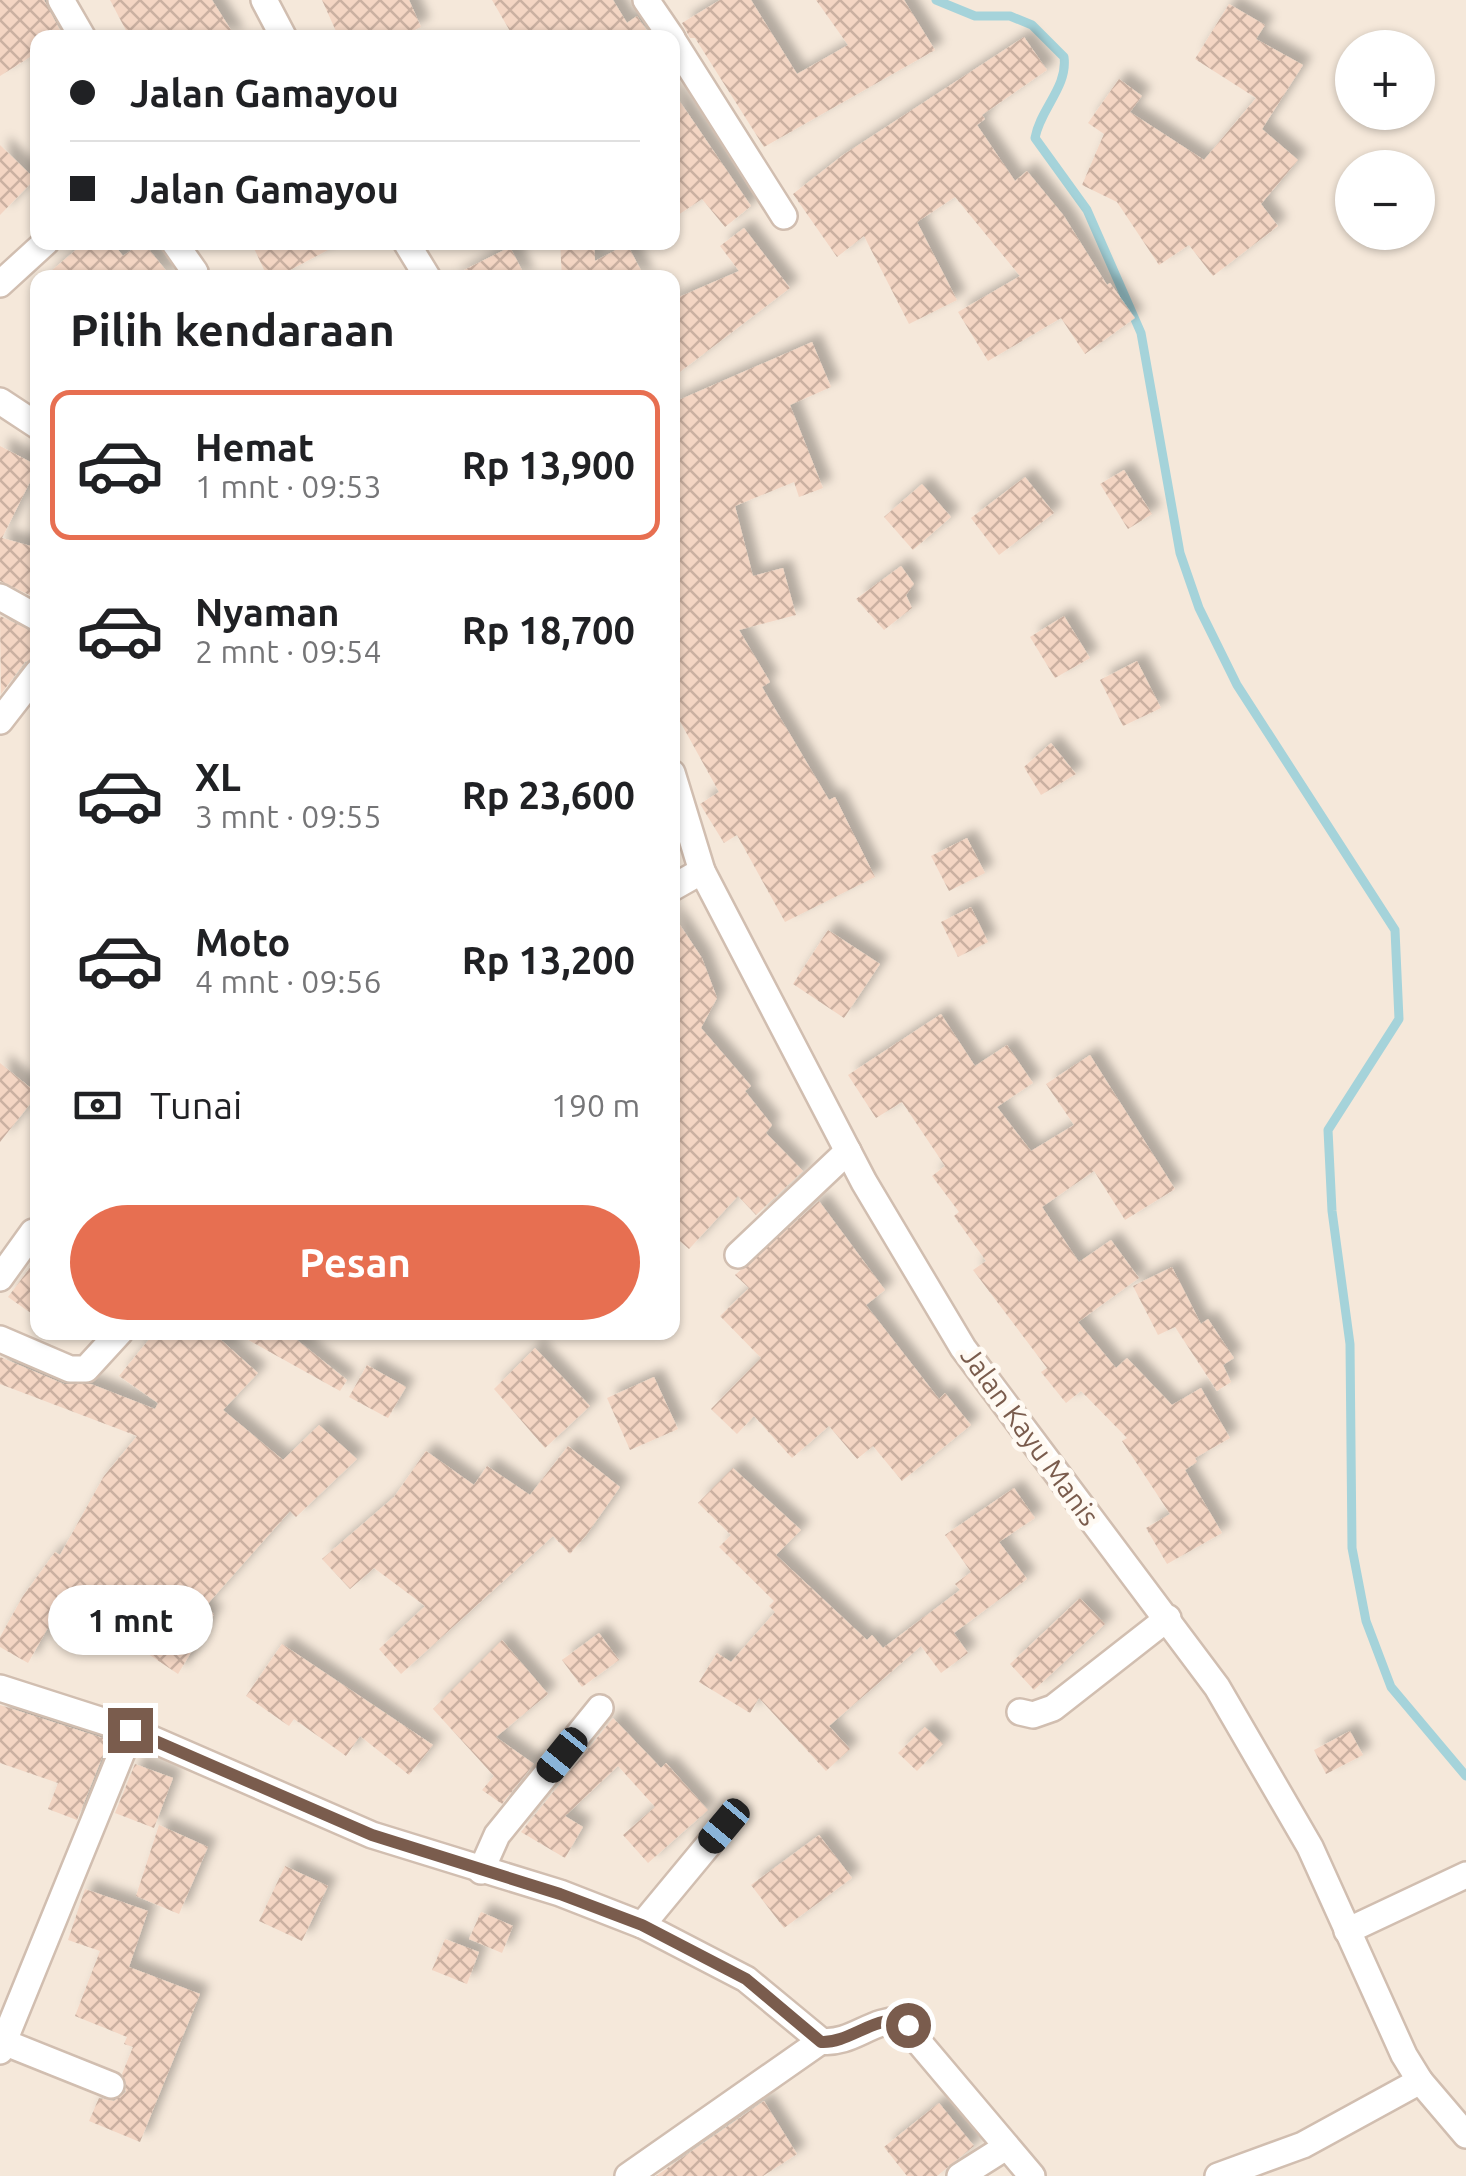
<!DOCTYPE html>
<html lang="id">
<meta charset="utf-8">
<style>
:root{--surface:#fff;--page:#f2f2f2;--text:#202124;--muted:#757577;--line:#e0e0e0;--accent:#e76f51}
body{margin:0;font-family:Ubuntu,sans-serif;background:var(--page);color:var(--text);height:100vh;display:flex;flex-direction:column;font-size:38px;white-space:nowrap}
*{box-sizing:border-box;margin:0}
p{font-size:32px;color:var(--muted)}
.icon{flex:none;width:55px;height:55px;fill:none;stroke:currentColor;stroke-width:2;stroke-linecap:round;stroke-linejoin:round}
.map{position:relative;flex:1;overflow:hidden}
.drawer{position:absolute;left:30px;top:270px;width:650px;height:1070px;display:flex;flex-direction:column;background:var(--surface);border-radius:20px;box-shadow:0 2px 8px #0004}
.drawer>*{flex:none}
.guide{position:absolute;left:30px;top:30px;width:650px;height:220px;border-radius:20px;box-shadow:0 2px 8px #0004;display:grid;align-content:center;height:220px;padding:0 40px;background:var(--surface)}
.controls{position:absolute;left:1335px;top:30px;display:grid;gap:20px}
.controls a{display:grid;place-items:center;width:100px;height:100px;border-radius:50%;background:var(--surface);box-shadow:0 2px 8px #0004;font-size:50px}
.end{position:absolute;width:45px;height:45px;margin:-22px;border:12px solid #7a5c4d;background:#fff;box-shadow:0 0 0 5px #fff}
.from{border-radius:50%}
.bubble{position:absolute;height:70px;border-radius:35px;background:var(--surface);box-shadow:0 2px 8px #0004;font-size:32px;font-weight:700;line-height:70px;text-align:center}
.car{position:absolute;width:30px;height:60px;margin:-30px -15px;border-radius:12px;box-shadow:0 0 8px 2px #0007;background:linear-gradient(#222 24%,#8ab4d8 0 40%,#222 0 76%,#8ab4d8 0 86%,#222 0)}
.guide b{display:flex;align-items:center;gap:35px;height:95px;font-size:38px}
.guide b+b{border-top:2px solid var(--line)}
.guide i{width:25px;height:25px;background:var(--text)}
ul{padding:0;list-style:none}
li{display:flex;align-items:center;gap:30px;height:150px;margin:0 20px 15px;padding:0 20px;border:5px solid transparent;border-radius:20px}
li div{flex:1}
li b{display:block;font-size:38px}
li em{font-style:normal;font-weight:700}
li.current{border-color:var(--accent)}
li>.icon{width:90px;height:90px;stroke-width:1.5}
h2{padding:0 40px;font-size:45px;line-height:120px}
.pay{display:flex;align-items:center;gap:25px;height:110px;padding:0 40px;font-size:38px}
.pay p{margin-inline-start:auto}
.cta{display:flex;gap:20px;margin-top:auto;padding:20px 40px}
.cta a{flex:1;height:115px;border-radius:60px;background:var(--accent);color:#fff;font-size:40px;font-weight:700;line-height:115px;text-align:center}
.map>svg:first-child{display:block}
.residential{fill:#f5e8da;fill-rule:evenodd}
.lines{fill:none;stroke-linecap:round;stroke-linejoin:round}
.stream{stroke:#a5d3da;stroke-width:9}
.building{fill:url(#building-cross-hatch);filter:url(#shadow)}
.minor-casing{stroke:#d1beb0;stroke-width:30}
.minor{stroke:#fff;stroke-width:25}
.route{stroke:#7a5c4d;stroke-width:12}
.labels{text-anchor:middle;stroke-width:10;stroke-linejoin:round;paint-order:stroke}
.street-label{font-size:28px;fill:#7a5c4d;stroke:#fffaf3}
</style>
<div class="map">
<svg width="1466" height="2176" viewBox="0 0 1466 2176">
<defs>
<pattern id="building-cross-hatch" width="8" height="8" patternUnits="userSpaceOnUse" patternTransform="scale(2.5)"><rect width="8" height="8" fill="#f3d5c3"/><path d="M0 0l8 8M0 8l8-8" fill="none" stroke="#cab0a1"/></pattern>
<filter id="shadow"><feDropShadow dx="9" dy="-9" stdDeviation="5" flood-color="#0004"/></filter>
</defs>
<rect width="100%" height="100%" fill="#fdf6ec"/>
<path class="residential" d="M0 0H1466V2176H0ZM38 38H672V242H38ZM1352 48H1418V112H1352ZM1352 168H1418V232H1352ZM38 278H672V1332H38Z"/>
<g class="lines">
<path class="stream" d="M936 0 975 16H1010L1032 25 1064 57C1068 87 1040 109 1035 138L1087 210 1141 333 1180 553 1199 608 1237 685 1395 930 1399 1019 1328 1130 1332 1211 1350 1344 1352 1548 1366 1621 1391 1687 1466 1776"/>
</g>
<g class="building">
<polygon points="0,0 44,0 64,38 38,38 38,52 0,76"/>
<polygon points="110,0 212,0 236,38 130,38"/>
<polygon points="322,0 409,0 421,27 397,38 339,38"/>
<polygon points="492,0 613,0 627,23 637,16 652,38 514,38"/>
<polygon points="720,0 751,0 797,74 848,45 816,0 904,0 935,50 764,147 695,38 690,38 682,23"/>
<polygon points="1229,4 1265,25 1256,39 1303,65 1262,129 1298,160 1261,204 1278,226 1213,276 1189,245 1159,265 1117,202 1082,185 1104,134 1088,123 1119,79 1142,96 1130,112 1204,160 1256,98 1195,59"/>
<polygon points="1024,37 1047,70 982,115 985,119 977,125 1015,181 1027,171 1064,216 1107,285 1110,283 1135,318 1085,354 1061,318 988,361 958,312 1020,276 955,197 917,222 957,300 909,324 864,236 837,257 793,194 843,155"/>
<polygon points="672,90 751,206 725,227 702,199 672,219"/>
<polygon points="0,145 35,179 0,215"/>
<polygon points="744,228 790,288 672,378 672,300 739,271 720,246"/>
<polygon points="85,242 112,242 123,256 143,242 172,278 43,278"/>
<polygon points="251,242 343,242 275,278 268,278"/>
<polygon points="560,242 594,242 595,261 627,244 645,278 562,278"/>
<polygon points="510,247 526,278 448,278"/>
<polygon points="812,342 831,387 790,405 823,488 799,497 794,482 735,506 753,576 783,568 796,615 739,630 770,682 762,687 829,800 835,797 875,877 785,922 737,835 724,843 700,804 719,792 672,707 672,403"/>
<polygon points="0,446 38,466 2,538 38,548 38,599 0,581"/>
<polygon points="1124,470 1152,514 1128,529 1100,484"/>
<polygon points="1025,477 1054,513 999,555 971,518"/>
<polygon points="922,484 951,517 913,550 884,517"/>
<polygon points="901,566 914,584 906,595 912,608 884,630 856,599"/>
<polygon points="0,616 38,634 38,656 25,662 1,694"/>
<polygon points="1064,616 1090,658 1055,678 1030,637"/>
<polygon points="1137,661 1161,708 1123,726 1100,680"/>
<polygon points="1051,743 1076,774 1041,795 1024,767"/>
<polygon points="967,838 985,873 949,891 931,856"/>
<polygon points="971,907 988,942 958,957 941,922"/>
<polygon points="672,913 702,958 717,998 701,1028 751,1086 745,1091 772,1125 766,1133 803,1171 756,1215 738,1196 689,1249 672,1234"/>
<polygon points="828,930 880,964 844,1018 793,984"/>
<polygon points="941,1014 975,1066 1007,1045 1033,1083 997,1107 1031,1151 1074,1125 1046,1084 1090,1055 1175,1189 1125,1220 1094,1171 1042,1207 1079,1262 1111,1240 1139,1278 1078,1322 1116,1368 1127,1358 1172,1405 1201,1388 1230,1438 1195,1458 1197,1462 1185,1470 1222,1533 1167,1564 1146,1528 1170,1514 1122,1441 1127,1438 1081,1391 1066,1403 1041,1372 1047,1368 973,1270 986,1261 954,1216 959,1212 932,1176 945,1166 902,1102 876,1118 848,1075"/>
<polygon points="0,1063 38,1094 0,1142"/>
<polygon points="819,1201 885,1290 866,1305 939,1399 945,1393 971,1425 902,1481 873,1446 857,1459 829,1426 792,1458 754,1416 737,1434 711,1409 761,1358 720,1316 749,1288 735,1275"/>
<polygon points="38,1257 38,1318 8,1297"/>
<polygon points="1172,1267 1201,1324 1208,1319 1234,1358 1223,1365 1231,1382 1217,1391 1175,1327 1158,1335 1133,1286"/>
<polygon points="155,1332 212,1332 258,1373 223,1410 283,1460 319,1425 357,1459 296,1517 290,1511 204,1608 214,1614 178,1674 65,1598 28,1663 0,1647 0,1637 23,1596 55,1552 60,1555 104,1476 137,1436 0,1384 0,1357 64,1384 91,1384 155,1409 158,1403 119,1376"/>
<polygon points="234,1332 287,1332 347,1380 340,1391"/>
<polygon points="535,1348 590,1406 545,1448 494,1389"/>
<polygon points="367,1365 406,1387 388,1418 349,1397"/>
<polygon points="654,1377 678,1429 630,1450 607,1398"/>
<polygon points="568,1446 620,1487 587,1534 570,1554 553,1536 401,1674 379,1649 425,1606 374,1568 350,1589 322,1559 394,1497 426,1451 474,1485 487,1466 530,1495"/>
<polygon points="733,1468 801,1530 776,1555 867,1640 872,1635 883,1648 960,1590 955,1584 971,1572 945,1535 1014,1488 1035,1518 999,1542 1027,1579 954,1633 968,1653 941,1673 921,1646 829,1726 850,1749 826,1771 759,1698 750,1713 699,1682 717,1653 731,1662 775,1612 769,1606 774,1601 719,1547 731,1535 698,1503"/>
<polygon points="1080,1598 1105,1624 1034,1690 1010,1664"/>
<polygon points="599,1633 619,1660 582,1687 562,1660"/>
<polygon points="502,1640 548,1694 496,1737 534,1764 502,1804 482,1790 494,1776 433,1709"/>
<polygon points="282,1644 433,1745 409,1775 360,1736 346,1756 294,1719 289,1726 246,1696"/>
<polygon points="0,1705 109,1740 77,1820 48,1809 58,1783 0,1763"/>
<polygon points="613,1718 661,1768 666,1763 708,1810 648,1863 623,1835 655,1807 618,1766 565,1816 583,1827 565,1858 521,1832"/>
<polygon points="925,1727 943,1744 917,1771 898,1753"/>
<polygon points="1350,1731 1363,1755 1326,1774 1314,1750"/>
<polygon points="135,1764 173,1778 154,1828 115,1813"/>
<polygon points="159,1825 208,1847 179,1914 136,1896"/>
<polygon points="819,1835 852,1878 784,1928 751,1885"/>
<polygon points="285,1866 328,1886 302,1941 259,1921"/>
<polygon points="85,1889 148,1911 129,1967 200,1994 140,2142 89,2121 99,2098 114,2101 126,2092 122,2074 133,2047 124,2044 127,2037 75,2016 100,1951 68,1940"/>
<polygon points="481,1912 513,1926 502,1953 469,1939"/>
<polygon points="445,1939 479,1952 467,1984 432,1970"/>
<polygon points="764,2101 797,2154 763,2176 656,2176"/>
<polygon points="939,2103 974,2146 937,2176 907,2176 884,2147"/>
</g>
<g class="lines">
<g class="minor-casing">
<g id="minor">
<polyline points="61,0 83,38"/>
<polyline points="264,0 284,38"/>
<polyline points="646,0 672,38"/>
<polyline points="672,39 784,216"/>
<polyline points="174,242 195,272"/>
<polyline points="406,242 428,278"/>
<polyline points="0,284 46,242"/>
<polyline points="0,401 38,426"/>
<polyline points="0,597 38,618"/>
<polyline points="0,721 38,672"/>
<polyline points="672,773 702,871 864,1182 963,1348 1217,1687 1310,1847 1404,2055 1420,2081 1466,2135"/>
<polyline points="672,888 702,871"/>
<polyline points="738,1255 848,1151"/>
<polyline points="0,1278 33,1232"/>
<polyline points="0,1339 70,1369 86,1369 120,1332"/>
<path d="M0 1688 131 1730 372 1835 560 1893 642 1925 746 1979 821 2041C852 2045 872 2018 901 2021L1032 2176"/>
<polyline points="1020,1712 1033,1715 1053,1708 1168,1618"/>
<polyline points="481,1871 497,1835 600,1708"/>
<polyline points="642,1925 724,1826"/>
<polyline points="1347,1931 1466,1875"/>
<polyline points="6,2043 111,2085"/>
<polyline points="0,2051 131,1730"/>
<polyline points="628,2176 821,2041"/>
<polyline points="960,2176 1006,2147"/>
<polyline points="1218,2176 1303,2145 1420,2081"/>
</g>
</g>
<use href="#minor" class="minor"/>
</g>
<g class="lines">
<path class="route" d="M130 1730 372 1835 560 1894 642 1925 746 1979 821 2042C851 2044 881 2009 908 2025"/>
</g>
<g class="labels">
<g class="street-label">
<text transform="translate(1030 1436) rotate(54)" y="10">Jalan Kayu Manis</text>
</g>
</g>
</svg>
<div class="controls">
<a>+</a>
<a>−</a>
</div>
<i class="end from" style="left:908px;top:2025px"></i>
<i class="end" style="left:130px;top:1730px"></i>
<div class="bubble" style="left:48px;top:1585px;width:165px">1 mnt</div>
<i class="car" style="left:562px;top:1755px;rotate:219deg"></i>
<i class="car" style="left:724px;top:1826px;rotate:220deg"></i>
<div class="guide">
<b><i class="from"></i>Jalan Gamayou</b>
<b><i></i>Jalan Gamayou</b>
</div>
<section class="drawer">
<h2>Pilih kendaraan</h2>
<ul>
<li class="current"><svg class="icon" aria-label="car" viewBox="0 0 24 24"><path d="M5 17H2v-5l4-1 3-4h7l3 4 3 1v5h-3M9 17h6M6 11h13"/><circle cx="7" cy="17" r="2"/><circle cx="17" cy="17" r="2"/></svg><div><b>Hemat</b><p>1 mnt · 09:53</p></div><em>Rp 13,900</em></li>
<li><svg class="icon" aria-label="car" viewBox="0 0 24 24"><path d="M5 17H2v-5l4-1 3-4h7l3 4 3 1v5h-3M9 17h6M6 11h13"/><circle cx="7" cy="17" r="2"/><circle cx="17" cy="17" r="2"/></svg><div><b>Nyaman</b><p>2 mnt · 09:54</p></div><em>Rp 18,700</em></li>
<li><svg class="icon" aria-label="car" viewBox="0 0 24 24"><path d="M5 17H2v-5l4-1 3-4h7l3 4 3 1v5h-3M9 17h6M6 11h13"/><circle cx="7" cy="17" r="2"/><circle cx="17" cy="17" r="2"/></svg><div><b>XL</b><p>3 mnt · 09:55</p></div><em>Rp 23,600</em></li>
<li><svg class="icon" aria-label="car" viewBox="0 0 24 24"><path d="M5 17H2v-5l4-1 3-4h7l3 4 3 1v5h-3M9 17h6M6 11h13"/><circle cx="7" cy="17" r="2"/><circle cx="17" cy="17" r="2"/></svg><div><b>Moto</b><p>4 mnt · 09:56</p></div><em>Rp 13,200</em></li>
</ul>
<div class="pay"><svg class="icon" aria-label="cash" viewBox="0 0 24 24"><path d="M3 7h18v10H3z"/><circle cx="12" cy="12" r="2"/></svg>Tunai<p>190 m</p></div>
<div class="cta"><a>Pesan</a></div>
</section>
</div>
